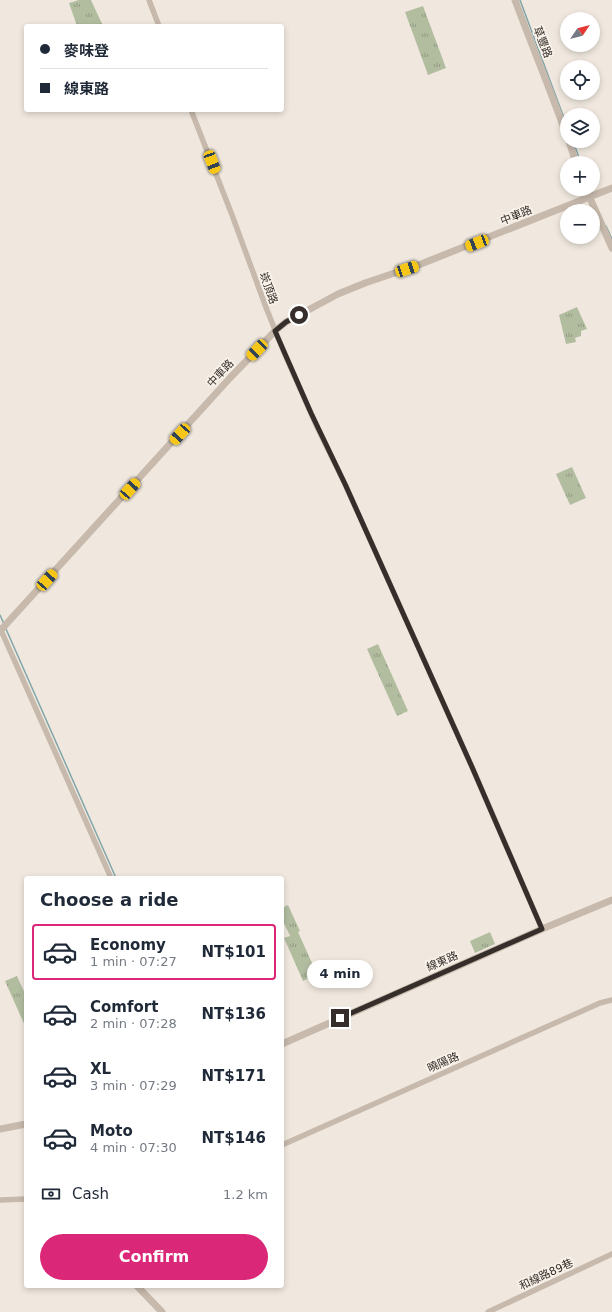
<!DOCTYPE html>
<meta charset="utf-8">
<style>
:root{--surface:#fff;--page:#f6f6f7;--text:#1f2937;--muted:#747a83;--line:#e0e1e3;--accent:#db2777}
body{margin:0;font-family:"DejaVu Sans","Noto Sans TC",sans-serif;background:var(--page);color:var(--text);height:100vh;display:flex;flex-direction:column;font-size:15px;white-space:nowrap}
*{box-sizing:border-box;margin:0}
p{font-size:13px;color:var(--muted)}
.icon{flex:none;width:22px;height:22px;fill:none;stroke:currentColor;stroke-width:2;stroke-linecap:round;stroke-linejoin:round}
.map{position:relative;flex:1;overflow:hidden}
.side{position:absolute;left:24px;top:876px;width:260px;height:412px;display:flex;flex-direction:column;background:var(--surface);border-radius:4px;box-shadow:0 2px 6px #0003}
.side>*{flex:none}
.top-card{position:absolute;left:24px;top:24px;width:260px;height:88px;border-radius:4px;box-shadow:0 2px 6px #0003;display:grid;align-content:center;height:88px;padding:0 16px;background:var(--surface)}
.needle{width:26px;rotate:55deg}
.tools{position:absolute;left:560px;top:12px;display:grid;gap:8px}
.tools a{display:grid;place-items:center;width:40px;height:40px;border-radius:50%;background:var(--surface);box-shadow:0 2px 6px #0003;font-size:20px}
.end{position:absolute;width:18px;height:18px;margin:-9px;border:5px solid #362e2a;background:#fff;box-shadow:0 0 0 2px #fff}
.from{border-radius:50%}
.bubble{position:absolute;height:28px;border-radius:14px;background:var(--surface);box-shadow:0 2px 6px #0003;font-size:13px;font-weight:700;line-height:28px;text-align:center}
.car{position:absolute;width:12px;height:24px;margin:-12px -6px;border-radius:5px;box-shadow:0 0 3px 1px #0007;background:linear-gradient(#f5c518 24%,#345 0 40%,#f5c518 0 76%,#345 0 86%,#f5c518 0)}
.top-card b{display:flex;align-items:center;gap:14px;height:38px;font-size:15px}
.top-card b+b{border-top:1px solid var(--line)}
.top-card i{width:10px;height:10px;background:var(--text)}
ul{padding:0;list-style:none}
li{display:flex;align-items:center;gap:12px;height:56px;margin:0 8px 6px;padding:0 8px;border:2px solid transparent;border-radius:4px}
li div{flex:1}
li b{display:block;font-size:15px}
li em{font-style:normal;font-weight:700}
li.active{border-color:var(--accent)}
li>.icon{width:36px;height:36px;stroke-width:1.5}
h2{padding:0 16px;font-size:18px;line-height:48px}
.pay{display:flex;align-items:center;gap:10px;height:44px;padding:0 16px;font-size:15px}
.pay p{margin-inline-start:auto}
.primary-button{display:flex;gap:8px;margin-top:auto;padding:8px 16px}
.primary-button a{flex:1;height:46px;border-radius:24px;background:var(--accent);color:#fff;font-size:16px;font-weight:700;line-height:46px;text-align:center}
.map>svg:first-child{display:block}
.grass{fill:url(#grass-tufts)}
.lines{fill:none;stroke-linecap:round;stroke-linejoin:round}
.stream{stroke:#80a6aa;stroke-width:1.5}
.minor{stroke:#c7b9ac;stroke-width:5.5}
.tertiary{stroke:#c7b9ac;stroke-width:7}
.route{stroke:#362e2a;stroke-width:5}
.labels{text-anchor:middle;stroke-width:3.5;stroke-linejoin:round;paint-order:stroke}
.street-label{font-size:11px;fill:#362e2a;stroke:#f8f2ea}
</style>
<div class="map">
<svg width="612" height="1312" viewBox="0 0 612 1312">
<defs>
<pattern id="grass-tufts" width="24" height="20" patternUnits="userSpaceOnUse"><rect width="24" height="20" fill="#b2bda0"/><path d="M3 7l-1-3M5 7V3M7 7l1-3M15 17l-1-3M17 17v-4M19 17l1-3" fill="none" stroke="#929a83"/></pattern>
</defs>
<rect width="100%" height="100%" fill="#f0e8de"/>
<g class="grass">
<polygon points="79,0 91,0 103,26 77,26 69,3"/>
<polygon points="423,6 446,68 428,75 405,12"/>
<polygon points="577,307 587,329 581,331 581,336 575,338 576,342 566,344 559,315"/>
<polygon points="572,467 586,498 570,505 556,474"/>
<polygon points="378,644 408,711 397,716 367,649"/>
<polygon points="288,905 300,931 298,932 317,974 303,981 284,938 290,936 282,919 282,908"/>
<polygon points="490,932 495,944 475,953 470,941"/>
<polygon points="17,976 26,996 26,1028 5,981"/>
</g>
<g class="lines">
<g class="stream">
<polyline points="520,0 567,126"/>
<polyline points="573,141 581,163"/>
<polyline points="590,189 592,193"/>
<polyline points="606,226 612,239"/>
<polyline points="0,615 4,624"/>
<polyline points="6,629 116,878"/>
</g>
<g class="minor">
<polyline points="149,0 159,26"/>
<polyline points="191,110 232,215 267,310 285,355 317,427 345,484 472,767 542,929"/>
<polyline points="0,628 111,878"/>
<polyline points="282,1145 600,1003 612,1000"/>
<polyline points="0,1200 26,1199"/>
<polyline points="488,1312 612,1254"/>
</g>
<g class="tertiary">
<path d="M515 0C532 46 551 91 567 137"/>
<polyline points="569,141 576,163"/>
<polyline points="586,189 612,248"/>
<polyline points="0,631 229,379 275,331 286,322 338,294 365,283 421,264 612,188"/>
<polyline points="282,1044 542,929 612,900"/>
<polyline points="0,1129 26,1124"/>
<polyline points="137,1286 162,1312"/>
</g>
</g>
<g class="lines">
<polyline class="route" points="299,315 286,322 275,331 311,413 345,484 472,767 542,929 340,1018"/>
</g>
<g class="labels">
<g class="street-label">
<text transform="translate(543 42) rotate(69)" y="4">草豐路</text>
<text transform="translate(516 215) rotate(-22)" y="4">中車路</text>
<text transform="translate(269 288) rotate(70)" y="4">崁頂路</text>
<text transform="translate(220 373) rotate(-47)" y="4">中車路</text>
<text transform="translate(442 961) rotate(-24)" y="4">線東路</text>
<text transform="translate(443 1062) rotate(-24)" y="4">曉陽路</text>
<text transform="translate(546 1274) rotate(-25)" y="4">和線路89巷</text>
</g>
</g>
</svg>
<div class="tools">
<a><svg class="needle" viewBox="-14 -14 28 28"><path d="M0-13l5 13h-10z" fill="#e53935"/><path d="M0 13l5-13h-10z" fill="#747a83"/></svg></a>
<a><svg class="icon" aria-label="locate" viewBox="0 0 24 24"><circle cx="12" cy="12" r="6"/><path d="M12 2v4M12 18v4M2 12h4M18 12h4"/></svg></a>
<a><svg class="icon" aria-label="layers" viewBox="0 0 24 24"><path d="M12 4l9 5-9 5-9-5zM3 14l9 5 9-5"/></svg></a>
<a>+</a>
<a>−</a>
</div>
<i class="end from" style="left:299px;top:315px"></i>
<i class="end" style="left:340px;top:1018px"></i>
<div class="bubble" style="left:307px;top:960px;width:66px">4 min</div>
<i class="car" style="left:212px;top:162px;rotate:159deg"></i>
<i class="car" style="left:477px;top:243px;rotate:249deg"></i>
<i class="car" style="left:407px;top:269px;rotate:72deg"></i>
<i class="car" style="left:257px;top:350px;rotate:224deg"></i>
<i class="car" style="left:180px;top:434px;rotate:222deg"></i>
<i class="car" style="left:130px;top:489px;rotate:42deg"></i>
<i class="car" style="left:47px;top:580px;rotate:42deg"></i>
<div class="top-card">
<b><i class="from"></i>麥味登</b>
<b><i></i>線東路</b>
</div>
<section class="side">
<h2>Choose a ride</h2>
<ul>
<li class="active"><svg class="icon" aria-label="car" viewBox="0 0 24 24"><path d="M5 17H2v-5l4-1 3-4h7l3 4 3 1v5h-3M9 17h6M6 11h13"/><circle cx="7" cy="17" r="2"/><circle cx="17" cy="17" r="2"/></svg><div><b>Economy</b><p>1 min · 07:27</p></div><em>NT$101</em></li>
<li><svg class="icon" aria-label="car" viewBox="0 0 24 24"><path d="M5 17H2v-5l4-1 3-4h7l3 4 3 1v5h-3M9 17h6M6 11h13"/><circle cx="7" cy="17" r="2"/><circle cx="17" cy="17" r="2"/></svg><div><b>Comfort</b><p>2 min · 07:28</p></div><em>NT$136</em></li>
<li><svg class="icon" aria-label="car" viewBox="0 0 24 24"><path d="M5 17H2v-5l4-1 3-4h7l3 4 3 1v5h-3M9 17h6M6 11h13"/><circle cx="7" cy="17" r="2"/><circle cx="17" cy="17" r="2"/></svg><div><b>XL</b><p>3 min · 07:29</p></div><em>NT$171</em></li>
<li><svg class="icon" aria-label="car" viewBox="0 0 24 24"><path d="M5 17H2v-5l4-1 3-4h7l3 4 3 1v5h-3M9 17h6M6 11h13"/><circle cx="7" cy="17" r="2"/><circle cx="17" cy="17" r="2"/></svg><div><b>Moto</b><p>4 min · 07:30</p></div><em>NT$146</em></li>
</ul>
<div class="pay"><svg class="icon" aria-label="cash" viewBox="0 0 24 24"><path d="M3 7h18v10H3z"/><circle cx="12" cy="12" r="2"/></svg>Cash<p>1.2 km</p></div>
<div class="primary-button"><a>Confirm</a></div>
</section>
</div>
